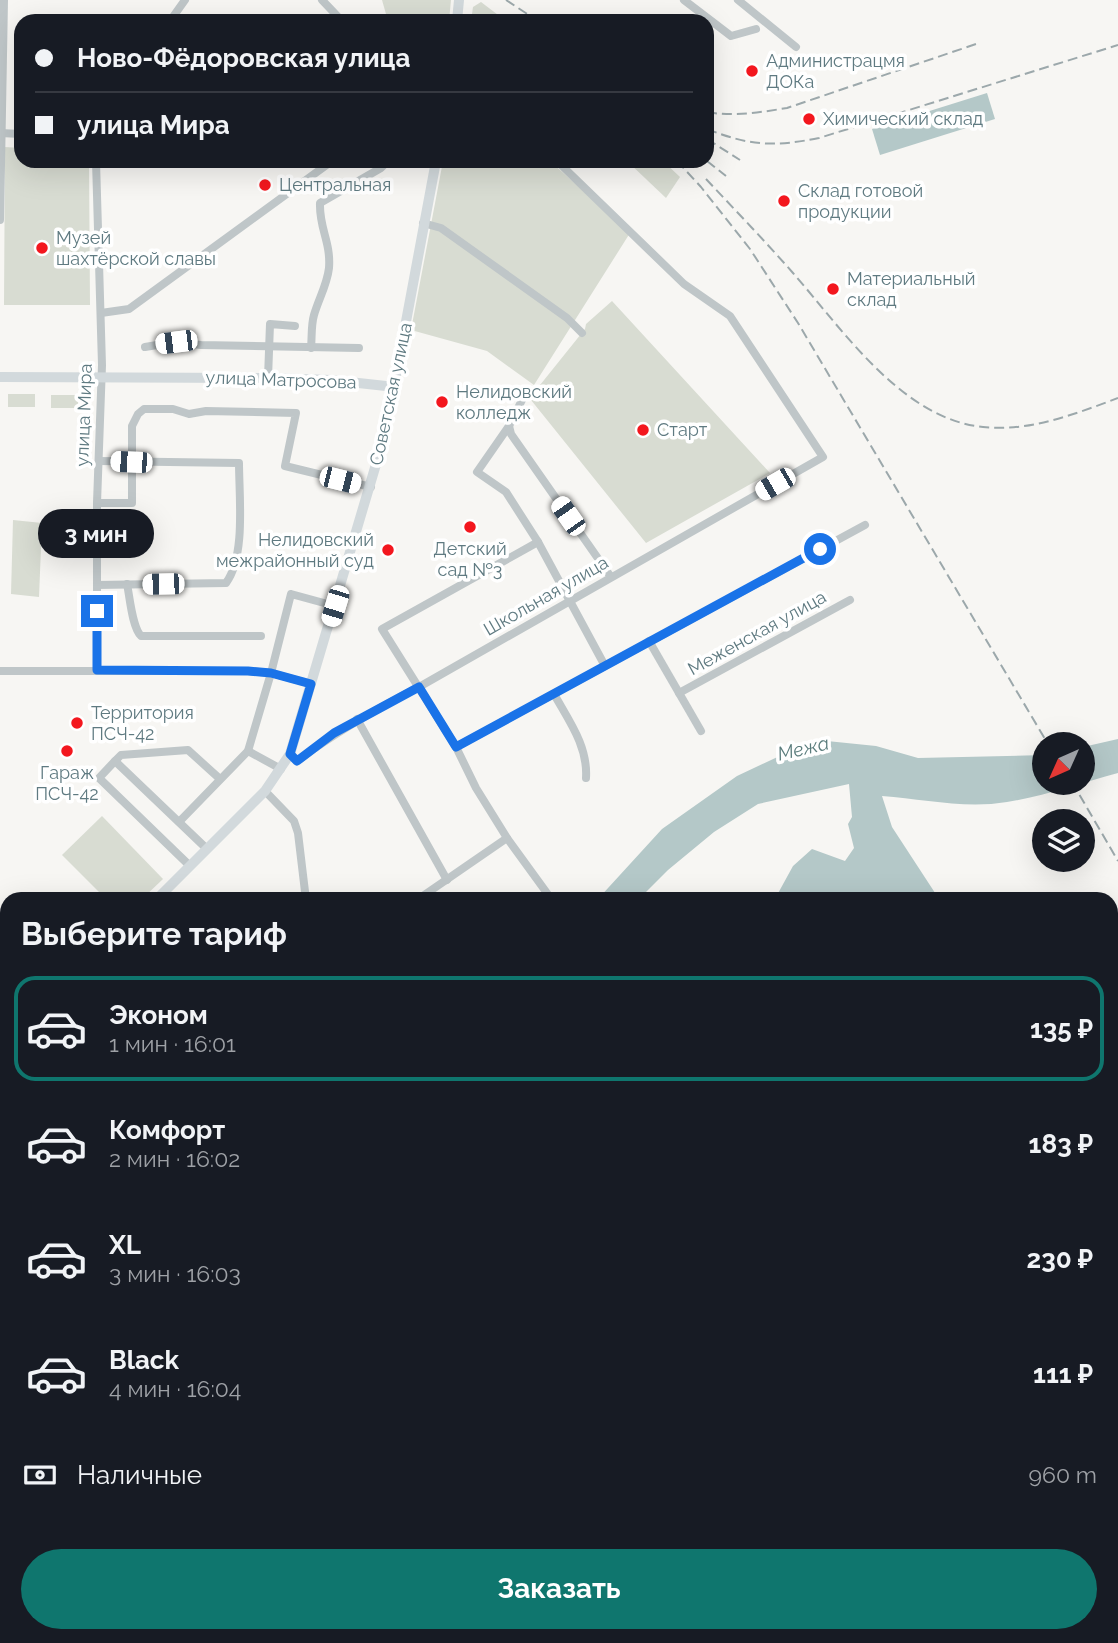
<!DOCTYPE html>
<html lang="ru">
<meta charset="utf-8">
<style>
:root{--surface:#171b24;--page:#20242c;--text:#f1f3f6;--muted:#9ea1a6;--line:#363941;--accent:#0f766e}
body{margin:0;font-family:Raleway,sans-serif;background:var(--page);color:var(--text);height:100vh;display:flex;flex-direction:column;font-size:26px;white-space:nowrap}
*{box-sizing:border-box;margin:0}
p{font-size:23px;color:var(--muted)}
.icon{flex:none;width:38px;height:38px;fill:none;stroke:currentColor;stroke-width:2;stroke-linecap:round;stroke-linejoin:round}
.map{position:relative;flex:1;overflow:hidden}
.sheet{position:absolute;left:0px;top:892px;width:1118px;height:751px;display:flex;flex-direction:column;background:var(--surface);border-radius:21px 21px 0 0;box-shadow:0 7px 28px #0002}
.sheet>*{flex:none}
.guide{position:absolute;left:14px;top:14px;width:700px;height:154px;border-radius:21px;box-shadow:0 7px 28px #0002;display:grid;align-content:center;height:154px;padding:0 21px;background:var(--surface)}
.needle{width:46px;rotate:225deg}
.fabs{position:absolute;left:1032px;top:732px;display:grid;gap:14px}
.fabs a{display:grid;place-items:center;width:63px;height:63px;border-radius:50%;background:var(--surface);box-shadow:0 7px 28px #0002;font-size:35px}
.end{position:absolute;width:32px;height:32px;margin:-16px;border:9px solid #1a73e8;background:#fff;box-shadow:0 0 0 4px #fff}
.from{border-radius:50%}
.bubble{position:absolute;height:49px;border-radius:24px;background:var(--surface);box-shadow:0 7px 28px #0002;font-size:23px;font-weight:700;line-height:49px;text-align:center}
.car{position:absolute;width:21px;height:42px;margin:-21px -10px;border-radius:9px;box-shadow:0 0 5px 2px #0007;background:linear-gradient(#fff 24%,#345 0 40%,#fff 0 76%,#345 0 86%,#fff 0)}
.guide b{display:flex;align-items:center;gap:24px;height:66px;font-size:26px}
.guide b+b{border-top:2px solid var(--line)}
.guide i{width:18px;height:18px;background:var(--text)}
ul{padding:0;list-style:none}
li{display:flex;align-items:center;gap:21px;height:105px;margin:0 14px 10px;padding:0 7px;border:4px solid transparent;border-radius:21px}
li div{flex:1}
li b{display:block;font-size:26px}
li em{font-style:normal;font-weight:700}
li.selected{border-color:var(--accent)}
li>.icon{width:63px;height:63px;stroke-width:1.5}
h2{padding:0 21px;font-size:32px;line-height:84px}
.pay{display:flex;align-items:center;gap:18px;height:77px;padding:0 21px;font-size:26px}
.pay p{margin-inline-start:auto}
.action{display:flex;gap:14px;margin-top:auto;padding:14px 21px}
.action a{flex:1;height:80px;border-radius:42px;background:var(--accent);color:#fff;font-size:28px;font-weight:700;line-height:80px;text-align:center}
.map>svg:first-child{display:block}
.green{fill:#d8dcd2}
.water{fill:#b4c8c8}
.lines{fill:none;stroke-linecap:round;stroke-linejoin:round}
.stream{stroke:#b4c8c8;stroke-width:2}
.minor{stroke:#bfc6c8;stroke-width:8}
.major{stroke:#d2d9dc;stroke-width:10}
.rail{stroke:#9ca8ab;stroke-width:2;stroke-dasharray:10 5;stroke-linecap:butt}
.route{stroke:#1a73e8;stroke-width:9}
.poi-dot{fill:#f3171e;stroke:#fff;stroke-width:2.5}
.labels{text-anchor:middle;stroke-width:7;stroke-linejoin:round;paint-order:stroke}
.poi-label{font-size:18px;fill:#5f7a81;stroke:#fff;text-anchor:start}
.street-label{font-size:18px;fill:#5f7a81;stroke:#fff}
.water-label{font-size:19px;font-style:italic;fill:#5a7c7c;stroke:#fff}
</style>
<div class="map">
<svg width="1118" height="1643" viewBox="0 0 1118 1643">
<rect width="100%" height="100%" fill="#f7f6f3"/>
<g class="green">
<polygon points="382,0 451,0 449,21 388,21"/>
<polygon points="481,2 506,21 471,21 473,7"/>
<polygon points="5,147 21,148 21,161 89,161 90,305 4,305"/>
<polygon points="443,161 550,161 630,233 534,385 487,351 411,330"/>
<polygon points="627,161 663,161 680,177 666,198"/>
<polygon points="612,301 770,473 646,543 531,400 532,395 585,329 586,324"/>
<rect x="8" y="394" width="27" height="13"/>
<rect x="51" y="395" width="27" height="13"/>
<polygon points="13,520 42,523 39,597 11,594"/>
<polygon points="102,816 163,879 142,899 106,899 62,855"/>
<polygon points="1118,1596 1118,1643 1016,1643 1019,1636 1111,1636 1111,1598"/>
</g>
<g class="water">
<polygon points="987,93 995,119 880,155 872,129"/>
<path d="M1118 739V773C1081 783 1045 796 1007 802 965 809 923 799 882 796L892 827 939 899H772L776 897 793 866 812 849 845 861 854 848 848 824 852 817 849 784 758 804 714 832 668 870 639 899H598L662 829 737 776 786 753 827 741 876 746 918 758 1045 755V782H1083V747Z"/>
<polygon points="7,1501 7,1558 0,1576 0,1511"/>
</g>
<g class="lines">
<polyline class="stream" points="1111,1051 1118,1061"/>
<g class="minor">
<polyline points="322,0 342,21"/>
<polyline points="684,0 731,36 756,29"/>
<polyline points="738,0 796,47"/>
<polyline points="170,21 185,0"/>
<polyline points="0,133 21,134"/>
<polyline points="96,161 102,365 97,503 97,670"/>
<polyline points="0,220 4,0"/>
<polyline points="423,223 441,228 567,318 582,333"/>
<polyline points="101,313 129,309 332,161"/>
<polyline points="145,347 175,342 201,345 359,348"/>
<path d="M311 348C312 337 311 325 314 315 319 298 327 285 329 268 331 242 319 228 320 203L381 168 388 161"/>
<polyline points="268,378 270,324 295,326"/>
<polyline points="523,398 509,426 477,472 506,492 538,542 605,666"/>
<polyline points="509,426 511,434 611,577"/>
<polyline points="97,503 132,503 132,426 138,414 144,409 173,409 189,414 206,411 296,413 285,466 371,487"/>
<polyline points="538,542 382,629 456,747 476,788 507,838 552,900"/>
<path d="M127 584C130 598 132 627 141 636H261"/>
<path d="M97 585 226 583C246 556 239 496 239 463L99 461"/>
<polyline points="649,641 701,731"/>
<polyline points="0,671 248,671 271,673 311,684"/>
<polyline points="679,693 850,600"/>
<path d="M554 694C569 721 588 746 586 778"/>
<polyline points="357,719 447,880"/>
<polyline points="456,747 865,525"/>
<polyline points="248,751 281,769"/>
<path d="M290 754 297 761C336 732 376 709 419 687L823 457 730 316 684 284 557 161"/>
<polyline points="115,761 121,755 188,750 220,779"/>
<polyline points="265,791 294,821 298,833 306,900"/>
<polyline points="179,822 248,751 271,673 291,594 335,606"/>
<polyline points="190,866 99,778 115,761 207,849"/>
<polyline points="417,900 507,838"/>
<polyline points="0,983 7,990"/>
<polyline points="0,1478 7,1471"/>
</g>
<g class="major">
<polyline points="457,21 459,0"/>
<polyline points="0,377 268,378 331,380 395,387"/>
<polyline points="156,900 265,791 290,754 385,434 436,161"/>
<polyline points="0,1055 7,1048"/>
</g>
<g class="rail">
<polyline points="506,0 538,21"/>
<path d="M707 112C733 117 762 112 787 108L976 44"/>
<path d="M707 129C750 146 774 147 819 138L1118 45"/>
<polyline points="707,139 740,160"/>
<polyline points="677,161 701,187 750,249 798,323 1048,744"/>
<polyline points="707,161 726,176"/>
<path d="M706 179C735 210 765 241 793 273 843 330 902 419 983 427 1030 432 1075 414 1118 398"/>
<polyline points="1072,782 1118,861"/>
</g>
</g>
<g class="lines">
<polyline class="route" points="97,611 97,670 248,671 271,673 311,684 290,754 297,761 334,733 419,687 456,747 820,549"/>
</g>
<g class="poi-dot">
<circle cx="752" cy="71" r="7"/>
<circle cx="809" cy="119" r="7"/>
<circle cx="265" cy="185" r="7"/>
<circle cx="784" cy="201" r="7"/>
<circle cx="42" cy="248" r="7"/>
<circle cx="833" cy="289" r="7"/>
<circle cx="442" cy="402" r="7"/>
<circle cx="643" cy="430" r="7"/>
<circle cx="470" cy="527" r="7"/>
<circle cx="388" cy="550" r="7"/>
<circle cx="77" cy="723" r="7"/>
<circle cx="67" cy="751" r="7"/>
</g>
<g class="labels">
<g class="poi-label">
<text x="766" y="67">Администрацмя<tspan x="766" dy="21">ДОКа</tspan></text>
<text x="823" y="125">Химический склад</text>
<text x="279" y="191">Центральная</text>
<text x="798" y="197">Склад готовой<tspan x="798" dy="21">продукции</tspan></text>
<text x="56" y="244">Музей<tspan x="56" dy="21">шахтёрской славы</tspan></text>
<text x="847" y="285">Материальный<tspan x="847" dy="21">склад</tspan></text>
<text x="456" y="398">Нелидовский<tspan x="456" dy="21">колледж</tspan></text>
<text x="657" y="436">Старт</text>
<text x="374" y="546" text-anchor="end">Нелидовский<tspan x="374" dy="21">межрайонный суд</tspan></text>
<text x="470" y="555" text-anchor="middle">Детский<tspan x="470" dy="21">сад №3</tspan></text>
<text x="91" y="719">Территория<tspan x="91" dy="21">ПСЧ-42</tspan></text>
<text x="67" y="779" text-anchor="middle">Гараж<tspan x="67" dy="21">ПСЧ-42</tspan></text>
</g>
<g class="street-label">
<text transform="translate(281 380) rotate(2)" y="6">улица Матросова</text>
<text transform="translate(391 394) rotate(-78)" y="6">Советская улица</text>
<text transform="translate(84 415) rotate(-88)" y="6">улица Мира</text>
<text transform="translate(546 596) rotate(-30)" y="6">Школьная улица</text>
<text transform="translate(757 633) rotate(-29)" y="6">Меженская улица</text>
</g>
<g class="water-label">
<text transform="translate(803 748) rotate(-13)" y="7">Межа</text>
</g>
</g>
</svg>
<div class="fabs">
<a><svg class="needle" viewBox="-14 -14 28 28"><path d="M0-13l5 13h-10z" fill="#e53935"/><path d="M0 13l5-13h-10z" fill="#9ea1a6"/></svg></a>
<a><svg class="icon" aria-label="layers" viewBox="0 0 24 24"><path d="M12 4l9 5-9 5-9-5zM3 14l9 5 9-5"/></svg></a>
</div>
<i class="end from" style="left:820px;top:549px"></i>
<i class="end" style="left:97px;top:611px"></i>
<div class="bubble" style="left:38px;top:509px;width:116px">3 мин</div>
<i class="car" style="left:176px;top:342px;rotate:263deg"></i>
<i class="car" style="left:131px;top:462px;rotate:272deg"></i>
<i class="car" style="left:340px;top:480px;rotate:104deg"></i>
<i class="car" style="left:775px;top:484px;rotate:240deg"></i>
<i class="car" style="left:568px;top:516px;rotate:325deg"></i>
<i class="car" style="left:163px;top:584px;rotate:269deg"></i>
<i class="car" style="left:335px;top:606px;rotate:197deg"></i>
<div class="guide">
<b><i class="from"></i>Ново-Фёдоровская улица</b>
<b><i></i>улица Мира</b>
</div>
<section class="sheet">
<h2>Выберите тариф</h2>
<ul>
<li class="selected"><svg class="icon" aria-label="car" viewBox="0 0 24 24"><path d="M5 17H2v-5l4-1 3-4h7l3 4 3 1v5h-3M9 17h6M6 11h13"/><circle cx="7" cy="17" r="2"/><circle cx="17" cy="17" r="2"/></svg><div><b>Эконом</b><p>1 мин · 16:01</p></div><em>135 ₽</em></li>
<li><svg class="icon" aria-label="car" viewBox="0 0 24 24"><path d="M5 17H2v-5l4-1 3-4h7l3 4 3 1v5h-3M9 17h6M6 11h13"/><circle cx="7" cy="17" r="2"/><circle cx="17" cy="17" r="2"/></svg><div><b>Комфорт</b><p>2 мин · 16:02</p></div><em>183 ₽</em></li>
<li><svg class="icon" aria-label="car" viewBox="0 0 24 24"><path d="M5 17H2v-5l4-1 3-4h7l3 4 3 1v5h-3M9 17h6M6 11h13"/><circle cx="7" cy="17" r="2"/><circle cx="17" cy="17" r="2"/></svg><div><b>XL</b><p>3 мин · 16:03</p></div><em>230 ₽</em></li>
<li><svg class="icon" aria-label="car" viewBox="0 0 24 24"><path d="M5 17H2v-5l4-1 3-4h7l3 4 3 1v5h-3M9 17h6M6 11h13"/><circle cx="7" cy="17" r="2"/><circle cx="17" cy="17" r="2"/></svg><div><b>Black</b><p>4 мин · 16:04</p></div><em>111 ₽</em></li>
</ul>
<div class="pay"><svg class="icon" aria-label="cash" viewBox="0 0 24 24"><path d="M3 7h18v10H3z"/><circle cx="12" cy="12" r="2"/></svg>Наличные<p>960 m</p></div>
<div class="action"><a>Заказать</a></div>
</section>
</div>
